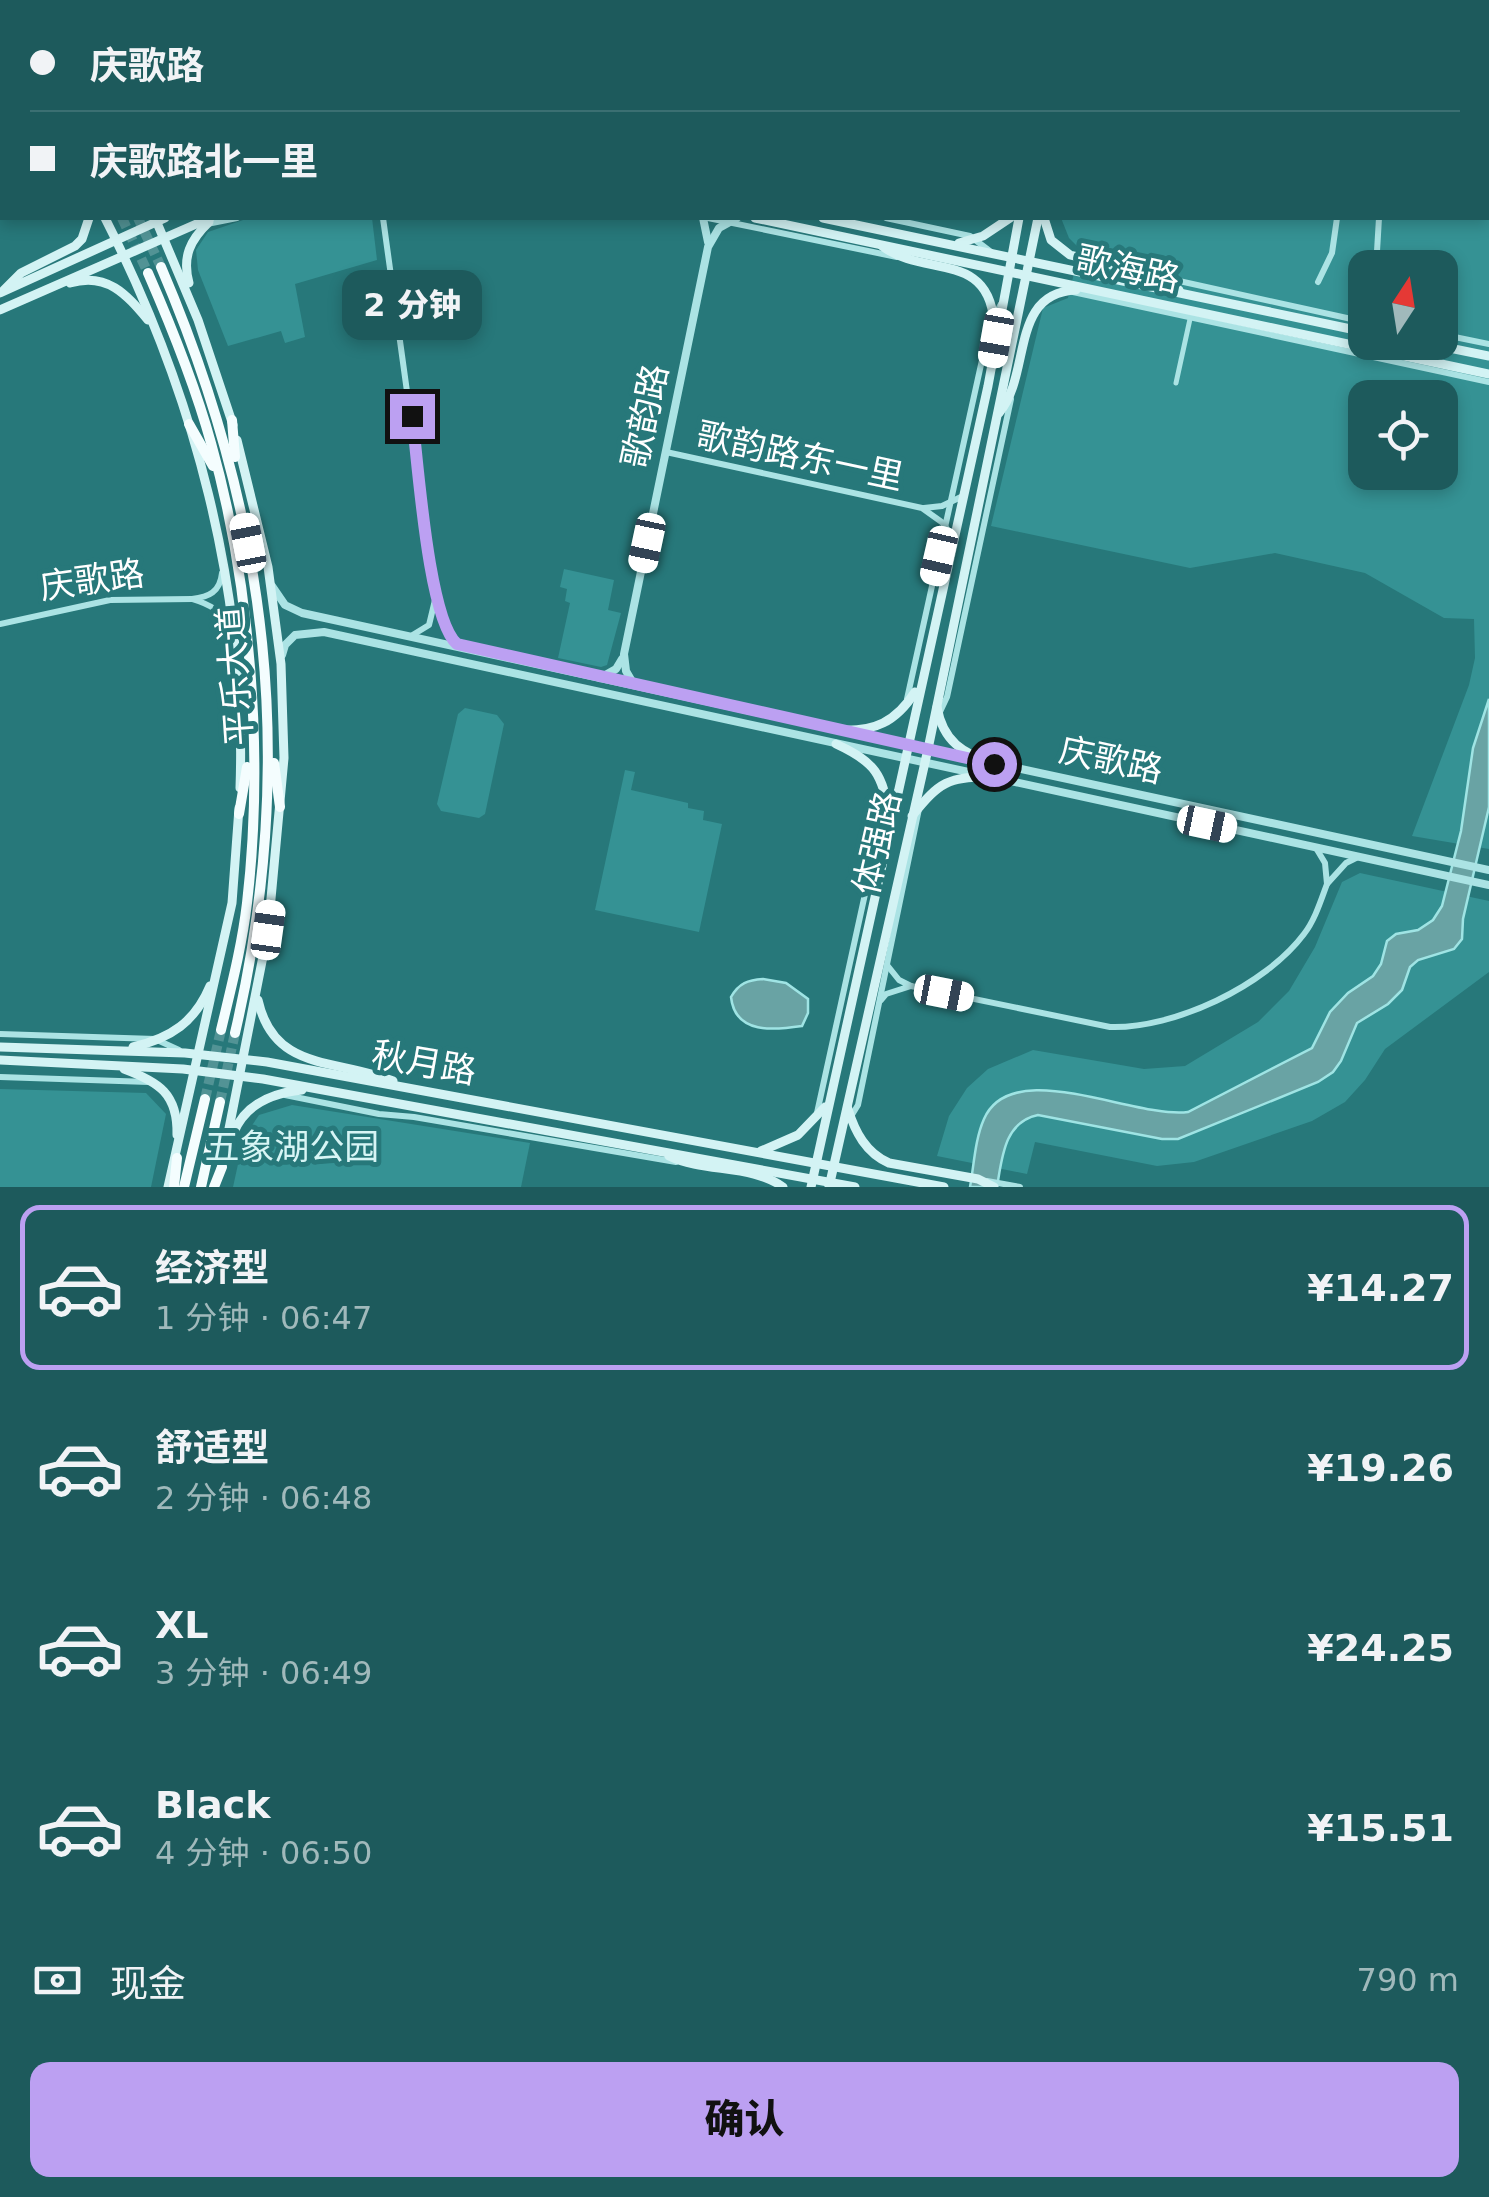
<!DOCTYPE html>
<html lang="zh">
<meta charset="utf-8">
<style>
:root{--surface:#1d5a5c;--page:#256062;--text:#f1f3f6;--muted:#a0b9bb;--line:#3b6f72;--accent:#bca0f2}
body{margin:0;font-family:"DejaVu Sans","Noto Sans SC",sans-serif;background:var(--page);color:var(--text);height:100vh;display:flex;flex-direction:column;font-size:38px;white-space:nowrap}
*{box-sizing:border-box;margin:0}
p{font-size:32px;color:var(--muted)}
.icon{flex:none;width:55px;height:55px;fill:none;stroke:currentColor;stroke-width:2;stroke-linecap:round;stroke-linejoin:round}
.map{position:relative;height:1187px;overflow:hidden}
.details{display:flex;flex-direction:column;background:var(--surface);flex:1}
.details>*{flex:none}
.hud{position:absolute;left:0px;top:0px;width:1490px;height:220px;box-shadow:0 5px 15px #0003;display:grid;align-content:center;height:220px;padding:0 30px;background:var(--surface)}
.needle{width:65px;rotate:12deg}
.tools{position:absolute;left:1348px;top:250px;display:grid;gap:20px}
.tools a{display:grid;place-items:center;width:110px;height:110px;border-radius:20px;background:var(--surface);box-shadow:0 5px 15px #0003;font-size:50px}
.end{position:absolute;width:45px;height:45px;margin:-22px;border:12px solid #bca0f2;background:#111;box-shadow:0 0 0 5px #111}
.from{border-radius:50%}
.bubble{position:absolute;height:70px;border-radius:20px;background:var(--surface);box-shadow:0 5px 15px #0003;font-size:32px;font-weight:800;line-height:70px;text-align:center}
.car{position:absolute;width:30px;height:60px;margin:-30px -15px;border-radius:12px;box-shadow:0 0 8px 2px #0007;background:linear-gradient(#fff 24%,#345 0 40%,#fff 0 76%,#345 0 86%,#fff 0)}
.hud b{display:flex;align-items:center;gap:35px;height:95px;font-size:38px}
.hud b+b{border-top:2px solid var(--line)}
.hud i{width:25px;height:25px;background:var(--text)}
ul{padding:18px 0 0;list-style:none}
li{display:flex;align-items:center;gap:30px;height:165px;margin:0 20px 15px;padding:0 10px;border:5px solid transparent;border-radius:20px}
li div{flex:1}
li b{display:block;font-size:38px}
li em{font-style:normal;font-weight:800}
li.active{border-color:var(--accent)}
li>.icon{width:90px;height:90px;stroke-width:1.5}
.pay{display:flex;align-items:center;gap:25px;height:110px;padding:0 30px;font-size:38px}
.pay p{margin-inline-start:auto}
.cta{display:flex;gap:20px;margin-top:auto;padding:20px 30px}
.cta a{flex:1;height:115px;border-radius:20px;background:var(--accent);color:#111;font-size:40px;font-weight:800;line-height:115px;text-align:center}
.map>svg:first-child{display:block}
.green{fill:#359294;fill-rule:evenodd}
.water{fill:#69a3a4;stroke:#9fe4e4;stroke-width:2.5}
.lines{fill:none;stroke-linecap:round;stroke-linejoin:round}
.trunk-tunnel{stroke:#529395;stroke-width:10;stroke-dasharray:10 5;stroke-linecap:butt}
.pedestrian{stroke:#abe3e4;stroke-width:5}
.minor{stroke:#abe3e4;stroke-width:6}
.tertiary{stroke:#abe3e4;stroke-width:8}
.secondary{stroke:#d3f3f4;stroke-width:9}
.trunk{stroke:#f4fdfe;stroke-width:10}
.route{stroke:#bca0f2;stroke-width:12}
.labels{text-anchor:middle;stroke-width:10;stroke-linejoin:round;paint-order:stroke}
.street-label{font-size:35px;fill:#fff;stroke:#27787a}
.park-label{font-size:35px;fill:#d7f5f5;stroke:#27787a}
</style>
<div class="map">
<svg width="1489" height="1187" viewBox="0 0 1489 1187">
<rect width="100%" height="100%" fill="#27787a"/>
<g class="green">
<path d="M1100 0H1489V849L1412 836 1469 685 1475 658 1474 619 1444 618 1365 573 1275 553 1190 568 991 526 1043 308 1068 298 1080 249 1069 238 1061 218H1488V2H1100ZM1365 268H1440V342H1365ZM1365 398H1440V472H1365Z"/>
<polygon points="249,218 372,218 377,260 295,284 305,337 285,343 281,331 228,346 198,270 196,250 208,232"/>
<polygon points="564,569 614,580 608,610 621,613 607,665 601,667 558,658 570,603 565,601 567,589 560,587"/>
<polygon points="465,708 497,715 504,724 485,814 479,818 441,811 437,804 458,714"/>
<polygon points="625,770 635,772 631,790 688,803 688,808 704,811 703,820 722,824 699,932 595,910"/>
<polygon points="1360,873 1489,901 1489,972 1385,1049 1365,1080 1345,1102 1312,1121 1194,1162 1157,1166 1035,1142 1027,1174 937,1156 949,1116 967,1088 988,1069 1033,1050 1144,1069 1185,1066 1258,1022 1289,991 1315,947 1342,882"/>
<polygon points="0,1089 146,1093 166,1114 151,1187 0,1187"/>
<polygon points="292,1105 530,1143 521,1187 233,1187 244,1137 259,1115"/>
</g>
<g class="water">
<path d="M1489 699V807L1463 919 1462 939 1454 949 1418 960 1410 967 1402 990 1388 1004 1357 1023 1341 1061 1333 1072 1318 1082 1178 1139H1162L1038 1115C1004 1122 1002 1158 997 1187H970C974 1165 975 1139 984 1119 1012 1055 1134 1119 1188 1112L1312 1048 1330 1012 1348 993 1373 976 1381 964 1387 941 1396 934 1418 930 1433 920 1442 906 1461 831 1473 748Z"/>
<path d="M763 979 786 983 808 999V1013L802 1026C775 1030 735 1035 731 997 739 983 748 980 763 979Z"/>
</g>
<g class="lines">
<g class="trunk-tunnel">
<polyline points="122,218 148,273"/>
<polyline points="138,218 161,267"/>
<polyline points="205,1099 221,1030"/>
<polyline points="220,1102 235,1033"/>
</g>
<polyline class="pedestrian" points="1176,383 1190,319"/>
<g class="minor">
<polyline points="426,0 427,2"/>
<polyline points="1060,2 1061,0"/>
<polyline points="1098,2 1099,0"/>
<polyline points="1386,2 1386,0"/>
<polyline points="0,66 2,66"/>
<polyline points="383,218 435,594 448,635 459,646"/>
<polyline points="708,218 897,257"/>
<polyline points="886,218 970,236 991,252"/>
<polyline points="207,224 237,218"/>
<polyline points="1376,268 1379,218"/>
<polyline points="1161,277 1365,322"/>
<polyline points="1318,282 1332,253 1337,218"/>
<polyline points="1073,292 1489,382"/>
<polyline points="1440,334 1489,344"/>
<polyline points="666,452 922,508 943,523 953,538"/>
<polyline points="924,508 942,506 963,496"/>
<path d="M222 573C220 592 209 597 192 599 212 605 221 611 231 629"/>
<polyline points="0,624 110,600 192,599"/>
<polyline points="411,636 429,625 435,600"/>
<polyline points="907,699 990,324 1001,304"/>
<polyline points="939,714 947,697 1011,399"/>
<polyline points="1316,848 1325,863 1327,884 1346,863 1358,857"/>
<path d="M911 986 1110 1027C1174 1029 1265 986 1304 934 1315 920 1321 900 1327 884"/>
<polyline points="881,1000 886,994 911,986 899,980 887,965"/>
<polyline points="0,1034 155,1039 179,1050"/>
<polyline points="0,1077 149,1082"/>
<polyline points="285,1095 379,1114 414,1117 676,1162"/>
<polyline points="817,1113 883,812 896,792"/>
<polyline points="850,1118 858,1105 919,809"/>
<polyline points="987,1181 1020,1187"/>
</g>
<g class="tertiary">
<polyline points="432,2 433,0"/>
<polyline points="447,2 448,0"/>
<polyline points="762,2 763,0"/>
<polyline points="703,218 708,242"/>
<polyline points="272,586 285,605 302,613 975,760"/>
<polyline points="282,655 285,645 295,635 324,632 1489,885"/>
<polyline points="600,678 616,669 622,659"/>
<polyline points="633,683 626,671 624,654 708,247 719,228 737,218"/>
<polyline points="989,762 1489,870"/>
</g>
<g class="secondary">
<polyline points="34,0 36,2"/>
<polyline points="1067,2 1068,0"/>
<polyline points="1085,2 1085,0"/>
<polyline points="0,44 2,47"/>
<path d="M105 218C194 393 247 590 240 788"/>
<polyline points="155,218 198,320 233,425"/>
<polyline points="755,218 1489,374"/>
<polyline points="823,218 1365,332"/>
<polyline points="1044,218 1051,240 1070,255 1157,276 1179,290"/>
<polyline points="959,243 983,236 1010,218"/>
<path d="M882 246C924 278 988 250 994 322"/>
<path d="M70 283C107 272 126 294 148 320"/>
<path d="M189 283C182 257 190 240 209 222"/>
<polyline points="4,290 21,273 75,246 82,239 89,218"/>
<polyline points="0,293 165,218"/>
<polyline points="0,310 210,218"/>
<polyline points="1420,342 1489,356"/>
<path d="M999 413C1032 374 1009 293 1076 290"/>
<path d="M937 707C943 742 963 753 994 764"/>
<path d="M839 730C874 732 896 722 915 692"/>
<path d="M836 744C875 762 883 774 889 816"/>
<path d="M912 816C939 782 949 776 992 777"/>
<path d="M258 1000C274 1073 338 1058 393 1081"/>
<polyline points="0,1047 185,1053 267,1062 944,1187"/>
<path d="M133 1047C171 1038 195 1022 210 986"/>
<polyline points="0,1060 183,1069 263,1079 855,1187"/>
<path d="M124 1069C159 1082 178 1094 177 1135"/>
<path d="M848 1109C855 1132 866 1153 889 1163L978 1179 994 1187"/>
<path d="M234 1132C246 1103 273 1093 302 1090"/>
<polyline points="761,1151 798,1135 825,1107"/>
<path d="M669 1156C704 1173 752 1164 783 1187"/>
<polyline points="221,1169 268,931 284,758 281,664 268,567 237,440"/>
<polyline points="168,1187 232,903 239,808"/>
<polyline points="811,1187 988,386 1019,218"/>
<polyline points="829,1187 928,749 1038,218"/>
</g>
<g class="trunk">
<polyline points="20,0 22,2"/>
<polyline points="0,7 2,11"/>
<polyline points="0,23 2,29"/>
<path d="M161 267C269 519 298 764 235 1033"/>
<path d="M148 273C172 328 195 385 211 443 251 584 264 758 247 903 242 946 231 988 221 1030"/>
<polyline points="232,420 235,457"/>
<polyline points="189,424 213,466"/>
<polyline points="274,763 280,807"/>
<polyline points="239,814 247,767"/>
<polyline points="174,1187 177,1158"/>
<polyline points="184,1187 205,1099"/>
<polyline points="201,1187 220,1102"/>
<polyline points="214,1187 222,1167"/>
</g>
</g>
<g class="lines">
<path class="route" d="M412 416C418 461 428 619 457 644L994 764"/>
</g>
<g class="labels">
<g class="street-label">
<text transform="translate(1128 269) rotate(12)" y="12">歌海路</text>
<text transform="translate(645 416) rotate(-78)" y="12">歌韵路</text>
<text transform="translate(800 456) rotate(12)" y="12">歌韵路东一里</text>
<text transform="translate(92 580) rotate(-8)" y="12">庆歌路</text>
<text transform="translate(235 676) rotate(-94)" y="12">平乐大道</text>
<text transform="translate(1111 760) rotate(12)" y="12">庆歌路</text>
<text transform="translate(877 843) rotate(-77)" y="12">体强路</text>
<text transform="translate(424 1063) rotate(10)" y="12">秋月路</text>
</g>
<g class="park-label">
<text x="292" y="1159">五象湖公园</text>
</g>
</g>
</svg>
<div class="tools">
<a><svg class="needle" viewBox="-14 -14 28 28"><path d="M0-13l5 13h-10z" fill="#e53935"/><path d="M0 13l5-13h-10z" fill="#a0b9bb"/></svg></a>
<a><svg class="icon" aria-label="locate" viewBox="0 0 24 24"><circle cx="12" cy="12" r="6"/><path d="M12 2v4M12 18v4M2 12h4M18 12h4"/></svg></a>
</div>
<i class="end from" style="left:994px;top:764px"></i>
<i class="end" style="left:412px;top:416px"></i>
<div class="bubble" style="left:342px;top:270px;width:140px">2 分钟</div>
<i class="car" style="left:996px;top:338px;rotate:190deg"></i>
<i class="car" style="left:248px;top:543px;rotate:349deg"></i>
<i class="car" style="left:647px;top:543px;rotate:192deg"></i>
<i class="car" style="left:939px;top:556px;rotate:193deg"></i>
<i class="car" style="left:1207px;top:824px;rotate:102deg"></i>
<i class="car" style="left:268px;top:930px;rotate:8deg"></i>
<i class="car" style="left:944px;top:993px;rotate:101deg"></i>
<div class="hud">
<b><i class="from"></i>庆歌路</b>
<b><i></i>庆歌路北一里</b>
</div>
</div>
<section class="details">
<ul>
<li class="active"><svg class="icon" aria-label="car" viewBox="0 0 24 24"><path d="M5 17H2v-5l4-1 3-4h7l3 4 3 1v5h-3M9 17h6M6 11h13"/><circle cx="7" cy="17" r="2"/><circle cx="17" cy="17" r="2"/></svg><div><b>经济型</b><p>1 分钟 · 06:47</p></div><em>¥14.27</em></li>
<li><svg class="icon" aria-label="car" viewBox="0 0 24 24"><path d="M5 17H2v-5l4-1 3-4h7l3 4 3 1v5h-3M9 17h6M6 11h13"/><circle cx="7" cy="17" r="2"/><circle cx="17" cy="17" r="2"/></svg><div><b>舒适型</b><p>2 分钟 · 06:48</p></div><em>¥19.26</em></li>
<li><svg class="icon" aria-label="car" viewBox="0 0 24 24"><path d="M5 17H2v-5l4-1 3-4h7l3 4 3 1v5h-3M9 17h6M6 11h13"/><circle cx="7" cy="17" r="2"/><circle cx="17" cy="17" r="2"/></svg><div><b>XL</b><p>3 分钟 · 06:49</p></div><em>¥24.25</em></li>
<li><svg class="icon" aria-label="car" viewBox="0 0 24 24"><path d="M5 17H2v-5l4-1 3-4h7l3 4 3 1v5h-3M9 17h6M6 11h13"/><circle cx="7" cy="17" r="2"/><circle cx="17" cy="17" r="2"/></svg><div><b>Black</b><p>4 分钟 · 06:50</p></div><em>¥15.51</em></li>
</ul>
<div class="pay"><svg class="icon" aria-label="cash" viewBox="0 0 24 24"><path d="M3 7h18v10H3z"/><circle cx="12" cy="12" r="2"/></svg>现金<p>790 m</p></div>
<div class="cta"><a>确认</a></div>
</section>
